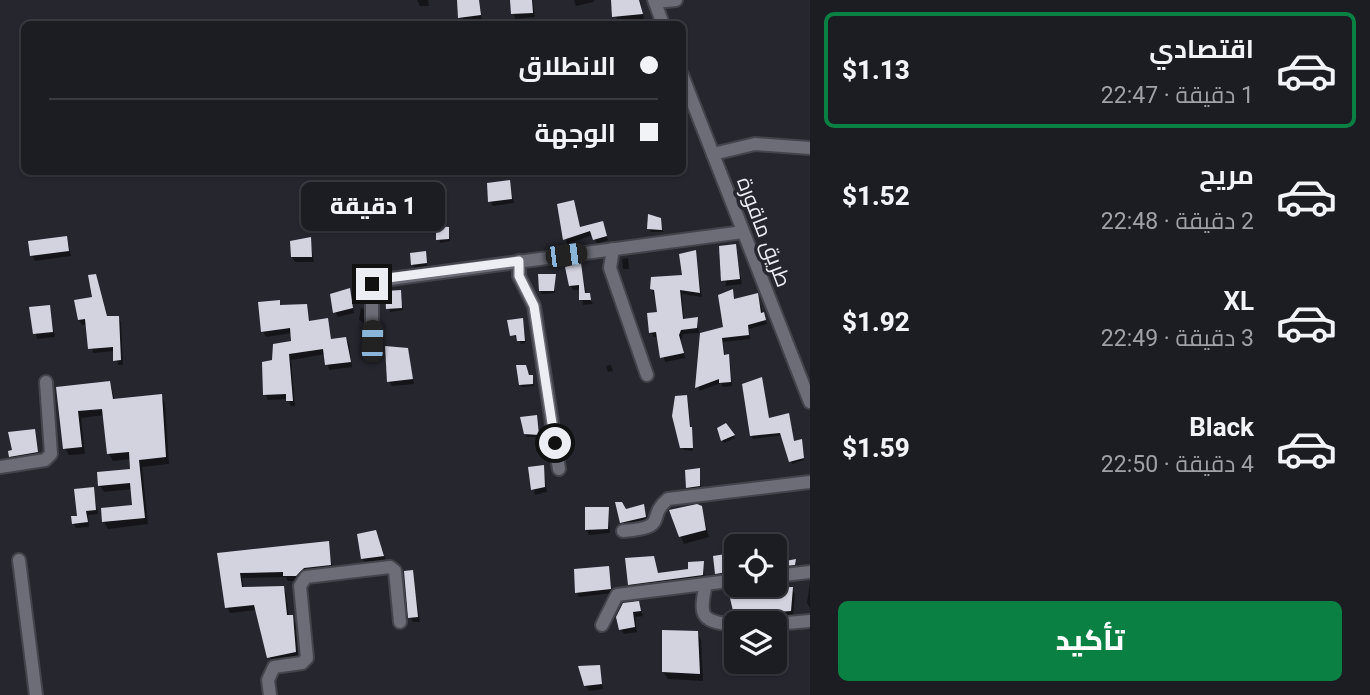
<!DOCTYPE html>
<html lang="ar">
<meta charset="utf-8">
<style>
:root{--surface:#1c1c23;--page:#292930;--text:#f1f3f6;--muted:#a0a1a6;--line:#3a3a41;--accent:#0b8043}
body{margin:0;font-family:Roboto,Cairo,sans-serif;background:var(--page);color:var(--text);direction:rtl;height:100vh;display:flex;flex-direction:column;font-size:26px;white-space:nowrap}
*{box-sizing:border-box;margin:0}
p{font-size:23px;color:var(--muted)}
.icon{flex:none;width:38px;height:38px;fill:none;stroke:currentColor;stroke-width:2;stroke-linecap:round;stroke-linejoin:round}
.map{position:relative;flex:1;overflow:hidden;direction:ltr}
.drawer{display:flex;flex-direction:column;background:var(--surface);width:560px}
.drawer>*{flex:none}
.top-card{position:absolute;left:21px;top:21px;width:665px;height:154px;border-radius:10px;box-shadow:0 2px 5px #0004,0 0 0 2px var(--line);direction:rtl;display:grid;align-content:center;height:154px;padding:0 28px;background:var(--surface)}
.controls{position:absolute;left:724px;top:534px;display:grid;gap:14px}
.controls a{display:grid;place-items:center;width:63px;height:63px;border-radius:10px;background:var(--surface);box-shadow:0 2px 5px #0004,0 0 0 2px var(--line);font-size:35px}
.end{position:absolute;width:32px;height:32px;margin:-16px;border:9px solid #ededf4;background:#111;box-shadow:0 0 0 4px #111}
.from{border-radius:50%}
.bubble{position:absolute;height:49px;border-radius:10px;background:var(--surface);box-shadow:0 2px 5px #0004,0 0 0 2px var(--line);font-size:23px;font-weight:800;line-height:49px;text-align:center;direction:rtl}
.car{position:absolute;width:21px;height:42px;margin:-21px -10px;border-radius:9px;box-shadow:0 0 5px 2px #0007;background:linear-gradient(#222 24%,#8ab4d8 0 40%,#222 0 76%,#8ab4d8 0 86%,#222 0)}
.top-card b{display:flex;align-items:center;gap:24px;height:66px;font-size:26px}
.top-card b+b{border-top:2px solid var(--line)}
.top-card i{width:18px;height:18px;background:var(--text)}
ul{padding:12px 0 0;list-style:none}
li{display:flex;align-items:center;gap:21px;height:116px;margin:0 14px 10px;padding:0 14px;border:4px solid transparent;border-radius:10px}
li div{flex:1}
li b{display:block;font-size:26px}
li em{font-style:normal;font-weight:800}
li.selected{border-color:var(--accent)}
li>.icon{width:63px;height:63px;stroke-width:1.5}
.cta{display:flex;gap:14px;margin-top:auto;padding:14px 28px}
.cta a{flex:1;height:80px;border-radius:10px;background:var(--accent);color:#fff;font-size:28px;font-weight:800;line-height:80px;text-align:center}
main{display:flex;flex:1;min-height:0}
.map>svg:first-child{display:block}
.shadow{fill:#0007}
.building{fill:#d2d3df}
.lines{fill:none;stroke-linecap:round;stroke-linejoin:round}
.minor-casing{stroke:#44444c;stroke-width:16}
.minor{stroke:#6d6d78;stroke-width:12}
.route{stroke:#ededf4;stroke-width:9}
.labels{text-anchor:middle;stroke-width:7;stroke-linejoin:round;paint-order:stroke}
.street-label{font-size:21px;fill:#ededf4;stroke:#26262f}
</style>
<main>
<section class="drawer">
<ul>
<li class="selected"><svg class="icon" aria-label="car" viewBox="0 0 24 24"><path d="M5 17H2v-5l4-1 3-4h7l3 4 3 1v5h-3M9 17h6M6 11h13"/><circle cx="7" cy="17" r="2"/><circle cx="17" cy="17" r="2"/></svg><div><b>اقتصادي</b><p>1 دقيقة · 22:47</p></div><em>$1.13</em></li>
<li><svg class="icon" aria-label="car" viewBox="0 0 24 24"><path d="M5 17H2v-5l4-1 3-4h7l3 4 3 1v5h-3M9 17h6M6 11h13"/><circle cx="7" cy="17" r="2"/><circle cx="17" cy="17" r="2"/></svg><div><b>مريح</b><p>2 دقيقة · 22:48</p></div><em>$1.52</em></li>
<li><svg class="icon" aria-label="car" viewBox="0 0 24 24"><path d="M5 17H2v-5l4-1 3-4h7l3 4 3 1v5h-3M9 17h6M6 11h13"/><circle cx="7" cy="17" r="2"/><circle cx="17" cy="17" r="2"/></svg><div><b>XL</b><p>3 دقيقة · 22:49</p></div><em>$1.92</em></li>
<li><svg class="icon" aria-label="car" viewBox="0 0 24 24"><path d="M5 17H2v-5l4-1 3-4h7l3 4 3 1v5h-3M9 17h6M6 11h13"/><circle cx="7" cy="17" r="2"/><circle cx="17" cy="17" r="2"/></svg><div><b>Black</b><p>4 دقيقة · 22:50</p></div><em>$1.59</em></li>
</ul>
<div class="cta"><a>تأكيد</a></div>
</section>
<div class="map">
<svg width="810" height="695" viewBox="0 0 810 695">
<rect width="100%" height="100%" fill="#26262f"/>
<g class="shadow">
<polygon points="428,0 429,6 420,6 417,0"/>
<polygon points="478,0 482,20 462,23 459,1"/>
<polygon points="512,0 533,0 535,17 515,19"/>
<polygon points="574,0 594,0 594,2 576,6"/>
<polygon points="613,0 640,0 644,19 617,21"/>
<polygon points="509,182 514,203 493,206 490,201"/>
<polygon points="573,202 580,229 602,223 608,240 597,244 593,235 567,244 559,206"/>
<polygon points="656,216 661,223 663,232 651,232 649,229 648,219"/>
<polygon points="438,228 448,228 450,241 440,243"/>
<polygon points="67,238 71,256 35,261 32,256"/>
<polygon points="310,239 314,262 295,262 292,257"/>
<polygon points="735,246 742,284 726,286 721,247"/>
<polygon points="695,252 702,297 682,294 684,320 697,319 699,333 683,334 681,340 685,358 665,362 659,337 654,337 651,332 659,313 652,289 684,277"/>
<polygon points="425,253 427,266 415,268 413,265"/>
<polygon points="628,258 629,269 623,269 622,259"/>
<polygon points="580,265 587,295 593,304 583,305 581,290 573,290 570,285"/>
<polygon points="555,275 555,293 542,294 540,291"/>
<polygon points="349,290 354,313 338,317 335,312"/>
<polygon points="732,291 735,301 757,295 767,324 749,329 750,339 723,342 725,357 730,360 732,386 723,387 721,383 699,391 701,335 725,328"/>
<polygon points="400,292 403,310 390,312 387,293"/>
<polygon points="102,297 108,318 118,317 121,322 123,365 118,365 115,351 93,353 88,324 82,325 79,320 94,298"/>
<polygon points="279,302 282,307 306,306 310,322 327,320 332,341 346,339 349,344 352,367 329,370 326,354 291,360 295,406 291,406 288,399 268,400 265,394 274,361 293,342 292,333 266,337 263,331"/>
<polygon points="49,307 55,337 37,339 31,309"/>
<polygon points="361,307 364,310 364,323 359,320"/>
<polygon points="523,323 526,343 521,344 518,338 512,335"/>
<polygon points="407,349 414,384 392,386 389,381"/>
<polygon points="606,366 611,365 613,371 608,372"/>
<polygon points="525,367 533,380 534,386 522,387 520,384"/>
<polygon points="761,379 769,420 794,443 801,441 804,460 792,464 783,435 753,439 752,436"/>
<polygon points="110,382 115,401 161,396 165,403 169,464 142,467 148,524 108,529 104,522 134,506 132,489 104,492 100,486 132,470 131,459 113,461 109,454 104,415 81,418 85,454 69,455 65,448 58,388"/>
<polygon points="686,397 688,400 693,451 684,450 682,447"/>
<polygon points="536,417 539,437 527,437 526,433"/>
<polygon points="726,425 735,438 724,443 723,440"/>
<polygon points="34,431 38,455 12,459 11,456"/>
<polygon points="543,467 547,492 535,495 530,468"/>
<polygon points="699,470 701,489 689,490 687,488"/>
<polygon points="93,489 98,514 88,515 89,527 76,528 74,524"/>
<polygon points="643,506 648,522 625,527 622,522 625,511"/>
<polygon points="701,507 709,537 684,544 671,511"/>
<polygon points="608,509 610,533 589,535 586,529"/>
<polygon points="378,537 386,561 366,564 363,559"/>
<polygon points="328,543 333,571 299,581 288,581 286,577 242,578 244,589 283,587 286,593 289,617 295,623 298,658 272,663 257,610 230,613 227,607 219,554"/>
<polygon points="731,555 737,576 719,578 716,573"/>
<polygon points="795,561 796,568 775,571 775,565"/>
<polygon points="703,563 705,580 632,589 630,584 658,574 690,571"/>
<polygon points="608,568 612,593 579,597 577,592"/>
<polygon points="412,572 420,622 413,622 410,617"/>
<polygon points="810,583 810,608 807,603"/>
<polygon points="792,589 795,594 793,616 738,620 735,614"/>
<polygon points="638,603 643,616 635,617 637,632 624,634 621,629"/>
<polygon points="697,633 701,640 703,681 668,679 663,672"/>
<polygon points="599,667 603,689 589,691 586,686"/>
</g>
<g class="building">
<polygon points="457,0 479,0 481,15 458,18"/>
<polygon points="510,0 532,0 533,13 511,14"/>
<polygon points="611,0 639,0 643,14 612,17"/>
<polygon points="510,180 512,199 488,202 487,183"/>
<polygon points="574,200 580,227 603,221 607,236 593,240 590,231 563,240 557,204"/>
<polygon points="648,214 661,218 662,230 647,229"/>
<polygon points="436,226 449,227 449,239 436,240"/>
<polygon points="67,236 69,251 30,256 28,241"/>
<polygon points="311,237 312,257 291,257 290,241"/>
<polygon points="736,244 740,279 721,281 719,246"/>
<polygon points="696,250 700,293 680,290 683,319 698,317 697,328 681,330 679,335 684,353 660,358 656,332 649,333 647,313 657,312 654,290 650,289 651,277 682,275 679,254"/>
<polygon points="426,251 427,263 411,265 410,253"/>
<polygon points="581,263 585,293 590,293 591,300 579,300 579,285 569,286 565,267"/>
<polygon points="96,274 107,316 119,316 121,360 113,361 113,347 88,349 85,319 78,320 74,300 92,297 88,275"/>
<polygon points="538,274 556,274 554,291 539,291"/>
<polygon points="350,288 353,308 333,313 330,294"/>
<polygon points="733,289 734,299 758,293 761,313 764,312 766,320 748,325 749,335 722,338 724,355 729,354 731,382 719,383 719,379 695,388 700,333 723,327 718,295"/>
<polygon points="401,290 402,308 386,309 385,291"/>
<polygon points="280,300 280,305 307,304 309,321 328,318 331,339 346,337 351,362 325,365 323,349 289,354 293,401 286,401 286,394 263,395 262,362 272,360 273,344 291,341 290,328 261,332 258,302"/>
<polygon points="50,305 53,332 33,334 29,307"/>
<polygon points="523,318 525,341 517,341 516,335 510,336 507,320"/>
<polygon points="385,346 408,348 413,379 387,382"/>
<polygon points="516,365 526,365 529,375 533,375 533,384 519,385"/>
<polygon points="762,377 769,418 789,413 794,441 802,439 804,458 789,462 780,433 750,436 742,384"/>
<polygon points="110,381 113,399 162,394 166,457 139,460 145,518 102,522 101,508 132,505 130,483 98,486 97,472 130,469 129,452 107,454 102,409 78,411 82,447 63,449 56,387"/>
<polygon points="687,395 690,427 692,427 693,448 680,448 672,416 675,396"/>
<polygon points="537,415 539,435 524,434 520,417"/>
<polygon points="726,423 735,435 721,441 717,428"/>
<polygon points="35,429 38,452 9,457 8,451 12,450 8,432"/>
<polygon points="544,465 545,487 531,490 528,467"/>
<polygon points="700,468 700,486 686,488 685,470"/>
<polygon points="94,487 96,510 86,511 88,522 72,524 71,516 77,516 74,489"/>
<polygon points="615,502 622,502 626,509 644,504 646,517 620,523"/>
<polygon points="697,504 702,506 706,530 679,537 669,510"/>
<polygon points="585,507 609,507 608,529 585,530"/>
<polygon points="376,530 384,556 361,559 357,534"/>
<polygon points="329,541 331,565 304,568 296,576 283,576 283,572 240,573 242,587 284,586 287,615 293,615 296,652 267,658 254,605 225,608 217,553"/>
<polygon points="732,553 735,571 715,574 713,556"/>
<polygon points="654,556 658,573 688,569 688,562 704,561 703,575 628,585 625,558"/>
<polygon points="796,559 795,565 775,567 775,563"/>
<polygon points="609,566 611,589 575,593 574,569"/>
<polygon points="413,570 418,617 408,618 404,571"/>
<polygon points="793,587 791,611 734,615 729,594 759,591 759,588"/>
<polygon points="639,601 641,611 633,612 635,627 619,630 616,617 623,603"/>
<polygon points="662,630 698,631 700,674 662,672"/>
<polygon points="600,665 602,684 584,686 578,666"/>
</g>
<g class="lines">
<g class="minor-casing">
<g id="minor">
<polyline points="654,0 663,24"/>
<polyline points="655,2 676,0"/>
<polyline points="682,75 810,402"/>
<polyline points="713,154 755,144 810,148"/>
<polyline points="613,249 610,268 647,375"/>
<polyline points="519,261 519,276 534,306 559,469"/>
<polyline points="372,341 372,284 375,281 743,232"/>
<polyline points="0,467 45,460 51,454 46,382"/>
<path d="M623 531C671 527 645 518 668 499L810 482"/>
<polyline points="19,560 36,695"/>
<polyline points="775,576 810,572"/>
<path d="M706 584C698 618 702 622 737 625"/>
<polyline points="775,624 810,621"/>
<polyline points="602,625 617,595 737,580"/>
<polyline points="270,695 268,680 274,667 302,663 307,658 300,586 306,577 390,567 395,571 400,622"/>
</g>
</g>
<use href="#minor" class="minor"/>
</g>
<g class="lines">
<polyline class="route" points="372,284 380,279 519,261 519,276 534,306 555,443"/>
</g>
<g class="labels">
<g class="street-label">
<text transform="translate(764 232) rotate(69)" y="7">طريق ماقورة</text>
</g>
</g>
</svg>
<div class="controls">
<a><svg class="icon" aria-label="locate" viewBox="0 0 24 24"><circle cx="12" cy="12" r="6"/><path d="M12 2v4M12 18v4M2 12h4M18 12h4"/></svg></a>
<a><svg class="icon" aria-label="layers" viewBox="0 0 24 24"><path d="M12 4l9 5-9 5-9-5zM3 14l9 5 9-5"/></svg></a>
</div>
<i class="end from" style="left:555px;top:443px"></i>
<i class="end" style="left:372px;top:284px"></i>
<div class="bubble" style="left:301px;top:182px;width:144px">1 دقيقة</div>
<i class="car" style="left:566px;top:255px;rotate:83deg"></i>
<i class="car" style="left:372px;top:341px;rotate:1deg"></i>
<div class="top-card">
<b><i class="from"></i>الانطلاق</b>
<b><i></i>الوجهة</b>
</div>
</div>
</main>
